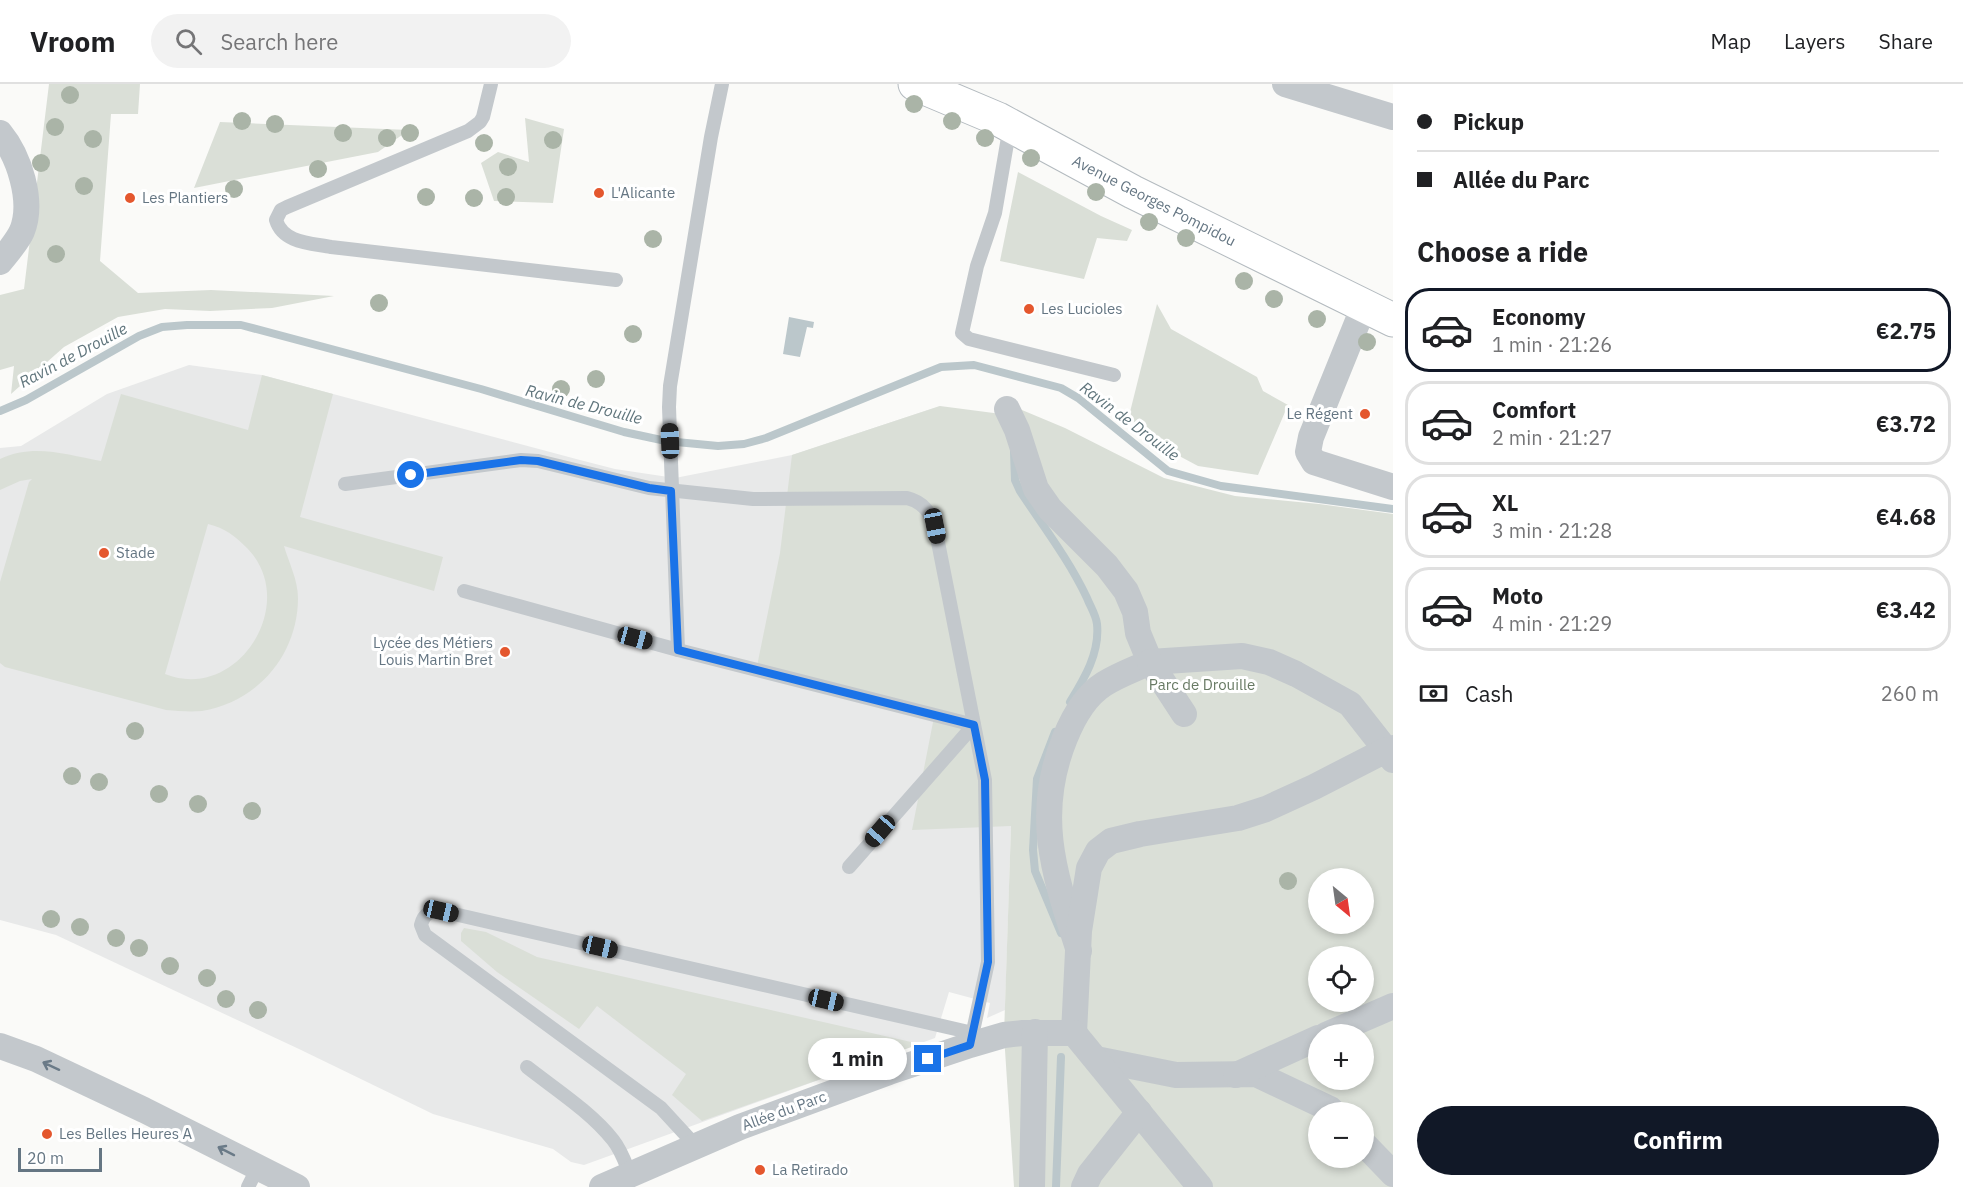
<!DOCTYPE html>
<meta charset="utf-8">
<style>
:root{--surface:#fff;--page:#f2f2f2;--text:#202124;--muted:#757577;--line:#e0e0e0;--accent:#111827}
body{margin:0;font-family:"IBM Plex Sans",sans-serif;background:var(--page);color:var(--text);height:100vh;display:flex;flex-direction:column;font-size:22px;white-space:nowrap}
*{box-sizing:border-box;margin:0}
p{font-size:20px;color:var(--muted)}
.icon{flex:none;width:33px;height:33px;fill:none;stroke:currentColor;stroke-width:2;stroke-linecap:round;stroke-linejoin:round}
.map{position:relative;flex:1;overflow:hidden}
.panel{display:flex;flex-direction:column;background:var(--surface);width:570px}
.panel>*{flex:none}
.guide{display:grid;align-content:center;height:132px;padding:0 24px;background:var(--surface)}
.needle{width:39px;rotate:151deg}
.tools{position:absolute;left:1308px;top:784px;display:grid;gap:12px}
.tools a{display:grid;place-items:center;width:66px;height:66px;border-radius:50%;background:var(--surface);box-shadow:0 3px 9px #0003;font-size:30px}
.scale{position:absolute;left:18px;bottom:15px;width:84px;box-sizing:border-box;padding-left:6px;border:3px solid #657683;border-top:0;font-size:16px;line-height:21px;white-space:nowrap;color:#657683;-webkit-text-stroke:4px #fff;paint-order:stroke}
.end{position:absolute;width:27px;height:27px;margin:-14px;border:8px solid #1a73e8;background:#fff;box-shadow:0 0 0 3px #fff}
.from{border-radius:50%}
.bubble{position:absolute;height:42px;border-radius:21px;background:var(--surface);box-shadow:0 3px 9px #0003;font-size:20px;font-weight:700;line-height:42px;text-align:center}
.car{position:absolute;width:18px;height:36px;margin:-18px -9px;border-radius:8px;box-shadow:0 0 4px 2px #0007;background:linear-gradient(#222 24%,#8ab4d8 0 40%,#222 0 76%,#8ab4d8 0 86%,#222 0)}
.guide b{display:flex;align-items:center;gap:21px;height:57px;font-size:22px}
.guide b+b{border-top:2px solid var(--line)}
.guide i{width:15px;height:15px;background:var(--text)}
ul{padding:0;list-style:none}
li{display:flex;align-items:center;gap:18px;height:84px;margin:0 12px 9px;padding:0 12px;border:3px solid var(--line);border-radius:24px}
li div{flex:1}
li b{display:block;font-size:22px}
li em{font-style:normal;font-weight:700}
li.current{border-color:var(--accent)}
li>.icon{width:54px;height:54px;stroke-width:1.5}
h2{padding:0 24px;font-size:27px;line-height:72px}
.pay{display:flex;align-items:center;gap:15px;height:66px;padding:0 24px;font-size:22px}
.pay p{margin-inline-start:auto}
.action{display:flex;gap:12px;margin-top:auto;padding:12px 24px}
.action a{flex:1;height:69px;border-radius:36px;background:var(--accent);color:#fff;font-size:24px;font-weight:700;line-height:69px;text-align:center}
header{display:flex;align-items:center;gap:36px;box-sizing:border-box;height:84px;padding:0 30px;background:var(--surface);border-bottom:2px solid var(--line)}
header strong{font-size:28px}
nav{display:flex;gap:33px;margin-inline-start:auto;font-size:21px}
.search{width:420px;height:54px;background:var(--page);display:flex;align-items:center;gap:15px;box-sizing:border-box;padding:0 21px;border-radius:33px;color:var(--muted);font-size:22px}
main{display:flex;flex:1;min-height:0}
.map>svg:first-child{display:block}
.built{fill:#e8e9e9}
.green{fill:#dadfd7;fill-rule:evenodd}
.water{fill:#bbc7cb}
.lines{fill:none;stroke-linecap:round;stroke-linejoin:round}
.stream{stroke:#bbc7cb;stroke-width:8}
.secondary-casing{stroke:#b3babf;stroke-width:35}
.lane{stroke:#c3c8cc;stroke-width:14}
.street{stroke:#c3c8cc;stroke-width:26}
.secondary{stroke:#fff;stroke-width:33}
.tree{fill:#aab4a7}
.oneway{stroke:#6a7a87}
.route{stroke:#1a73e8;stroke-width:8}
.poi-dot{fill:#e4572e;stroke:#fff;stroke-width:2}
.labels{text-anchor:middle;stroke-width:6;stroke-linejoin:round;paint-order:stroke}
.poi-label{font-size:15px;fill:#657683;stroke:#fff;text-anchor:start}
.street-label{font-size:15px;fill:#657683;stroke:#fff}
.park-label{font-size:15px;fill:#687a64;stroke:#fff}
.water-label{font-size:16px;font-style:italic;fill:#60757c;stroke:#fff}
</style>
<header>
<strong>Vroom</strong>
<div class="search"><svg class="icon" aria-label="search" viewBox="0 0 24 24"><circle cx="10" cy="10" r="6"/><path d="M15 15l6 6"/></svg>Search here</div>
<nav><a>Map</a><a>Layers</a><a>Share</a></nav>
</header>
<main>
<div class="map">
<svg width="1393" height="1103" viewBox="0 0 1393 1103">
<rect width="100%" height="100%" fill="#fafaf8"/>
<polygon class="built" points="189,281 262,291 580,376 615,385 675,394 792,371 940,322 1011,742 1005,926 987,934 990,919 949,908 935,954 584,1081 571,1078 553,1065 433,1030 299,965 56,851 0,836 0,364 21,362 107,310"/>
<g class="green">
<polygon points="49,0 140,0 138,30 111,30 100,177 138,209 211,206 334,212 272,224 210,227 165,225 118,233 64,263 11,310 14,282 0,286 0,211 24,205"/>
<polygon points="525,34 564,45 553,119 494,117 481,79 498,68 529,78"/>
<polygon points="220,38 409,46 378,68 194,104"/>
<polygon points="1018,88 1101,132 1132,146 1127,157 1097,154 1084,195 1000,177"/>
<polygon points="1157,220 1171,245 1257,293 1263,307 1288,321 1258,391 1198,382 1138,350 1130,328"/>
<path d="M262 291 333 310 300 433 443 473 434 507 284 462C289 479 298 496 298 514 298 570 258 618 202 627 190 628 178 627 166 626L5 583 0 579V498L29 398 32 395 20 397 0 406V375C34 359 67 371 101 377L121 310 248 346ZM208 440C225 444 235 452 247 464 301 519 237 619 165 590Z"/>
<path d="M1003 318 1065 344 1164 394 1235 412 1319 420 1393 430V1103H1014L1004 951 1011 742 912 746 934 633 756 587 780 469 792 371 940 322 1009 331ZM1318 795H1364V840H1318ZM1318 873H1364V918H1318ZM1318 951H1364V996H1318ZM1318 1029H1364V1074H1318Z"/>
<polygon points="464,844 486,848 537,873 920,960 702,1037 672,1011 686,990 597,922 579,945 497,888 461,857 461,849"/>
</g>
<polygon class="water" points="789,233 814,238 813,244 807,243 800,273 783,270"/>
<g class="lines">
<g class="stream">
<polyline points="0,327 26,316 139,252 162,243 187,241 241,241 481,305 624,348 666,357 718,362 744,360 766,354 941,283 974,281 1061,304 1078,314 1168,387 1221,402 1393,425"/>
<path d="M1014 368 1015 396 1020 407C1043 442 1069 476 1087 514 1090 522 1096 531 1097 540 1100 569 1084 595 1070 618"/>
<polyline points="1055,648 1037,695 1033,766 1035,787 1061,849"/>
<polyline points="1056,1103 1061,973"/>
</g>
<g class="secondary-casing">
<polyline id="secondary" points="915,0 998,35 1133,108 1393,236"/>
</g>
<g class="lane">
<path d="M491 0 483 33 480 38 468 47 287 123 281 126 276 136C283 159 310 159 331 163L616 196"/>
<polyline points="1010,42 995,129 977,182 962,249 969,255 1114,291"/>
<path d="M345 400 521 376 538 377 649 404 753 415 907 414C923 418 930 428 935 443L985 696 988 878 970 961"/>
<polyline points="464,507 678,566 669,323 670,302 711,53 722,0"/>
<polyline points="678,566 974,641 849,783"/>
<path d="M527 983C555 1005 591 1028 613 1056 621 1066 625 1078 630 1090"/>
<path d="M695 1061 661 1024 425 851 421 841C424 829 430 827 441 827L973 949"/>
<polyline points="248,1103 258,1083"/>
</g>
<g class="street">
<polyline points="1285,0 1393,33"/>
<path d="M0 49C19 72 34 117 22 147 17 158 8 168 0 178"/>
<polyline points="1364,222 1311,353 1308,368 1314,378 1393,403"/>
<path d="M1007 325 1017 346 1036 405 1050 425 1107 482 1126 507 1135 528 1138 549 1150 578C1135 585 1118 591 1104 600 1085 612 1073 634 1065 654 1033 732 1055 792 1079 867"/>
<polyline points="1150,578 1242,572 1269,578 1296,590 1350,620 1386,666 1393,664"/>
<polyline points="1150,578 1184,630"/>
<polyline points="1074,949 1079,847 1089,784 1098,767 1111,757 1140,750 1238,734 1266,725 1314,703 1386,666 1393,676"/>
<polyline points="1326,951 1393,922"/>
<polyline points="0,962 36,975 144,1026 297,1103"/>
<polyline points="1096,975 1176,991 1256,990 1330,1025 1334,1029"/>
<polyline points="1236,991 1318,954"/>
<polyline points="1364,1060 1393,1090"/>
<polyline points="602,1103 740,1043 889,988 970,961 1004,951 1023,949 1074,949 1200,1103"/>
<polyline points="1032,1103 1035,948"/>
<polyline points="1084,1103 1090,1090 1139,1028"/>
</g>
<use href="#secondary" class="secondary"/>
</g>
<g class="tree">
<circle cx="70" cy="11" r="9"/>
<circle cx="914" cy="20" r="9"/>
<circle cx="242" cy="37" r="9"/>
<circle cx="952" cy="37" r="9"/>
<circle cx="275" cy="40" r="9"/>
<circle cx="55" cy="43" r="9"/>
<circle cx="343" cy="49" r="9"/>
<circle cx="410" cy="49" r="9"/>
<circle cx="387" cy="54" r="9"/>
<circle cx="985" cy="54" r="9"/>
<circle cx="93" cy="55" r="9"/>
<circle cx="553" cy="56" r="9"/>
<circle cx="484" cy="59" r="9"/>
<circle cx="1031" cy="74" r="9"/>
<circle cx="41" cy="79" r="9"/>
<circle cx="508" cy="83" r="9"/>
<circle cx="318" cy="85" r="9"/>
<circle cx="84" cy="102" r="9"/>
<circle cx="234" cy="105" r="9"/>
<circle cx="1096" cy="108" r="9"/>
<circle cx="426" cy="113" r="9"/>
<circle cx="506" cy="113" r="9"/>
<circle cx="474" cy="114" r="9"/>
<circle cx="1149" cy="138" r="9"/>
<circle cx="1186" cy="154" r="9"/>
<circle cx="653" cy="155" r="9"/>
<circle cx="56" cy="170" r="9"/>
<circle cx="1244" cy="197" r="9"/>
<circle cx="1274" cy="215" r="9"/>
<circle cx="379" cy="219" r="9"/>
<circle cx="1317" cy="235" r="9"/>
<circle cx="633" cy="250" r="9"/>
<circle cx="1367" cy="258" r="9"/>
<circle cx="596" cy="295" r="9"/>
<circle cx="561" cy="305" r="9"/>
<circle cx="135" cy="647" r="9"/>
<circle cx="72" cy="692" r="9"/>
<circle cx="99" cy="698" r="9"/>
<circle cx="159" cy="710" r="9"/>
<circle cx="198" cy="720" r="9"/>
<circle cx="252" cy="727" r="9"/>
<circle cx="1288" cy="797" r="9"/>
<circle cx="51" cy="835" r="9"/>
<circle cx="80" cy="843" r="9"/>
<circle cx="116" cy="854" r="9"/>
<circle cx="139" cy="864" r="9"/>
<circle cx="170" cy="882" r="9"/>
<circle cx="207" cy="894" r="9"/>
<circle cx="226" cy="915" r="9"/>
<circle cx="258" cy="926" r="9"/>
</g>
<defs><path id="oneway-shaft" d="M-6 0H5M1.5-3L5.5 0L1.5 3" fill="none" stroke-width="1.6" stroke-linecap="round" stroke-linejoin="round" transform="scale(1.5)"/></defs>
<g class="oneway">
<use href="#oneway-shaft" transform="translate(51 982) rotate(-155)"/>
<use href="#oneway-shaft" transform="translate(226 1067) rotate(-153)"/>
</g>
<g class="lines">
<polyline class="route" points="411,391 521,376 538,377 649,404 671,407 678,566 974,641 985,696 988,878 970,961 928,975"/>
</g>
<g class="poi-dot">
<circle cx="599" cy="109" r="6"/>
<circle cx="130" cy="114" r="6"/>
<circle cx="1029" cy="225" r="6"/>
<circle cx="1365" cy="330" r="6"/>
<circle cx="104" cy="469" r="6"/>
<circle cx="505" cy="568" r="6"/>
<circle cx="47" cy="1050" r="6"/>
<circle cx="760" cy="1086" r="6"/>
</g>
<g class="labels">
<g class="poi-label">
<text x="611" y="114">L'Alicante</text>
<text x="142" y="119">Les Plantiers</text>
<text x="1041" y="230">Les Lucioles</text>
<text x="1353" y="335" text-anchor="end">Le Régent</text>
<text x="116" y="474">Stade</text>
<text x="493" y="564" text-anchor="end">Lycée des Métiers<tspan x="493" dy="17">Louis Martin Bret</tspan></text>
<text x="59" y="1055">Les Belles Heures A</text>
<text x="772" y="1091">La Retirado</text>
</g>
<g class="street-label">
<text transform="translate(1154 117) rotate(27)" y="5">Avenue Georges Pompidou</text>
<text transform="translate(784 1027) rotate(-20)" y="5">Allée du Parc</text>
</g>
<g class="park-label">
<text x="1202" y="606">Parc de Drouille</text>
</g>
<g class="water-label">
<text transform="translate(73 271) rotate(-28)" y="6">Ravin de Drouille</text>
<text transform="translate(584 320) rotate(14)" y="6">Ravin de Drouille</text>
<text transform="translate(1130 337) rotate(37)" y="6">Ravin de Drouille</text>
</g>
</g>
</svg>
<div class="tools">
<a><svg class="needle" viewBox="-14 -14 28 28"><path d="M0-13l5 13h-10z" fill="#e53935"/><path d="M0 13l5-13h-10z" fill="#757577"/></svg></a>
<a><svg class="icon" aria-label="locate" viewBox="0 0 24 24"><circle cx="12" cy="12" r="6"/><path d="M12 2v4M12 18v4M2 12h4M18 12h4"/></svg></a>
<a>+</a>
<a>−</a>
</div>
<div class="scale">20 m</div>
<i class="end from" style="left:411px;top:391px"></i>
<i class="end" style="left:928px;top:975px"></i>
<div class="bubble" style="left:808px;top:954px;width:99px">1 min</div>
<i class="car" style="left:670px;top:357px;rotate:358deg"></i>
<i class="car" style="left:935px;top:442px;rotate:169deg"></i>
<i class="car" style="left:635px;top:554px;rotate:105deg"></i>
<i class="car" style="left:880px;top:747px;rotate:221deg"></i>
<i class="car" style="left:441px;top:827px;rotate:103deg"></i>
<i class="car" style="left:600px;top:863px;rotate:103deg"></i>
<i class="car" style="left:826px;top:916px;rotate:103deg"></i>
</div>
<section class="panel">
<div class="guide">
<b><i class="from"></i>Pickup</b>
<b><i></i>Allée du Parc</b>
</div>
<h2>Choose a ride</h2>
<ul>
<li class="current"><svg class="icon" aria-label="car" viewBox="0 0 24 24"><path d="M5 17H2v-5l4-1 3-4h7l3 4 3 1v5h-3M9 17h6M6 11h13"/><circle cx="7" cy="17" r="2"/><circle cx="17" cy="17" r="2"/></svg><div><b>Economy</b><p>1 min · 21:26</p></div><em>€2.75</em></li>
<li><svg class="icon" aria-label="car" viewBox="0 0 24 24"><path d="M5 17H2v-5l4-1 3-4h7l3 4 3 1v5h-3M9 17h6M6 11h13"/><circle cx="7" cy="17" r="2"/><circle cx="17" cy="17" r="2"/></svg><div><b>Comfort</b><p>2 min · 21:27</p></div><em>€3.72</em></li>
<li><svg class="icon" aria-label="car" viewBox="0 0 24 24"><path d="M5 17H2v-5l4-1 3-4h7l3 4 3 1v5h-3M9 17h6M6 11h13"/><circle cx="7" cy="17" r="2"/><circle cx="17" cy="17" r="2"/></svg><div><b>XL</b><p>3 min · 21:28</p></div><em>€4.68</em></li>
<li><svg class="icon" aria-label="car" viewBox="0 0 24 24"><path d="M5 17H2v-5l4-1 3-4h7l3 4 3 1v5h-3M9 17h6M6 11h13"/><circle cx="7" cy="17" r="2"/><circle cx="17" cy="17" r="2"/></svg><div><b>Moto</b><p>4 min · 21:29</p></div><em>€3.42</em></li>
</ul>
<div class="pay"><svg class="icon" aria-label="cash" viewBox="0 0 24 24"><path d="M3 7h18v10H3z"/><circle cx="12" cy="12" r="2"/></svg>Cash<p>260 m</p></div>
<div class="action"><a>Confirm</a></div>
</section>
</main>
